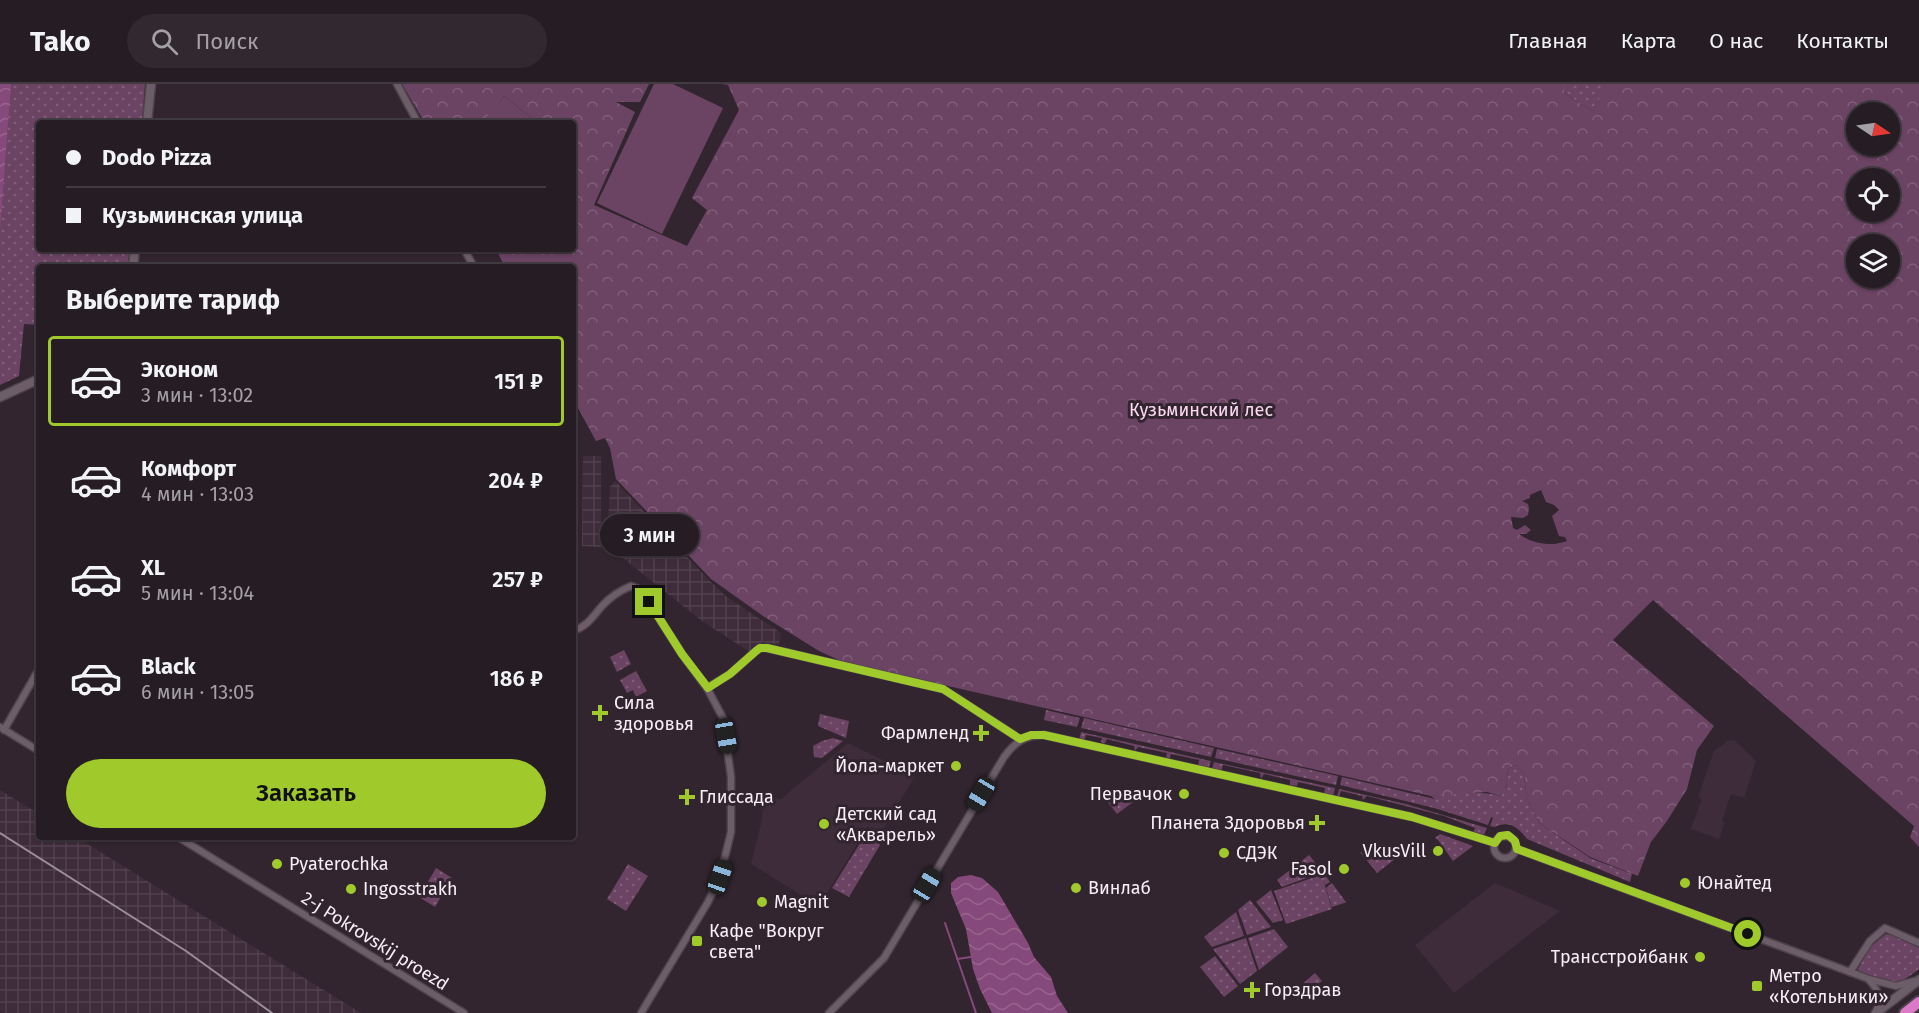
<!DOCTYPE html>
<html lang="ru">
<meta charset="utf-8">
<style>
:root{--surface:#261c23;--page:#322930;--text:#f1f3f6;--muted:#a4a1a6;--line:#423a41;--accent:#a0ca2c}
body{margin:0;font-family:"Fira Sans",sans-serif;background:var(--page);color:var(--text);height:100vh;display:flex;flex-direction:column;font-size:22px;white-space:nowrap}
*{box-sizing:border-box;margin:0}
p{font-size:20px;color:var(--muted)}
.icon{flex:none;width:33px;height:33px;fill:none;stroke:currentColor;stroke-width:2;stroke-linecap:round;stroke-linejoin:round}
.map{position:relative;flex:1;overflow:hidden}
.details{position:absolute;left:36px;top:180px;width:540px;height:576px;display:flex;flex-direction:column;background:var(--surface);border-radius:6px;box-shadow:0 2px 4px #0004,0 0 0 2px var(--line)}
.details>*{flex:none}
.hud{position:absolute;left:36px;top:36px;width:540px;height:132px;border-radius:6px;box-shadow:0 2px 4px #0004,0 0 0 2px var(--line);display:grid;align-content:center;height:132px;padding:0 30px;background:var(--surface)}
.needle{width:39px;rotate:103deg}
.tools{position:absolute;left:1846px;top:18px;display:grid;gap:12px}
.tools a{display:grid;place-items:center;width:54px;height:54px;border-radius:50%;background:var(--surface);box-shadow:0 2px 4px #0004,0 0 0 2px var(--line);font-size:30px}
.end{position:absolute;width:27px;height:27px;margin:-14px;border:8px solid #a0ca2c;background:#111;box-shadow:0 0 0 3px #111}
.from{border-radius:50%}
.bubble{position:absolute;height:42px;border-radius:21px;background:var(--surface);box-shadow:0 2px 4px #0004,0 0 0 2px var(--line);font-size:20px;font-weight:600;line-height:42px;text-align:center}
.car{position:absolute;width:18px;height:36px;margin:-18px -9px;border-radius:8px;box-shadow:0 0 4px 2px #0007;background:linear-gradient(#222 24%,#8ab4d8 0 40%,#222 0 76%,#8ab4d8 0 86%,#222 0)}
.hud b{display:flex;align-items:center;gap:21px;height:57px;font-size:22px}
.hud b+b{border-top:2px solid var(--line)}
.hud i{width:15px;height:15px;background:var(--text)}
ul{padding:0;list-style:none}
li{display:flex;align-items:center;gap:18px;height:90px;margin:0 12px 9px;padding:0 18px;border:3px solid transparent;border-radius:6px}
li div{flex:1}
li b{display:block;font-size:22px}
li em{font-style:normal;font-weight:600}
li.selected{border-color:var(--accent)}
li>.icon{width:54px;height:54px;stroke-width:1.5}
h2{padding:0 30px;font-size:27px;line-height:72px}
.button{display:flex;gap:12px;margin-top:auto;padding:12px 30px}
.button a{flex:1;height:69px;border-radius:36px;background:var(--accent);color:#111;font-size:24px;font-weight:600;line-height:69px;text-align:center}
header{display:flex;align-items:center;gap:36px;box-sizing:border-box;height:84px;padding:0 30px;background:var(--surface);border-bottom:2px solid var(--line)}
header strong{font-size:28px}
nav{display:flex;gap:33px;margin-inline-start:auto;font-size:21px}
.search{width:420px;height:54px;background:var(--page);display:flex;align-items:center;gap:15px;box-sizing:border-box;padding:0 21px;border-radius:33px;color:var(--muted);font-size:22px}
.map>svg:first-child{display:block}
.built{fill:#3f2c3b}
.industrial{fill:url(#industrial-grid)}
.green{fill:url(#green-dots)}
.forest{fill:url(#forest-crowns);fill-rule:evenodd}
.pitch{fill:#6b4363}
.water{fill:url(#water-waves)}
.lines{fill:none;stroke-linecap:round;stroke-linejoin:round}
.stream{stroke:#86497b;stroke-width:2}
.street-casing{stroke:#4f444c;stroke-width:9}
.secondary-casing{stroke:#4f444c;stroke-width:11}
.highway-casing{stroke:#4f444c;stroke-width:14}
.street{stroke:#6d5d69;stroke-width:6}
.secondary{stroke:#6d5d69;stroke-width:8}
.highway{stroke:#dc7aca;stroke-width:10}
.rail{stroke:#9a8e97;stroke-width:2}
.route{stroke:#a0ca2c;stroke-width:8}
.poi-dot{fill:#a0ca2c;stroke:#32252f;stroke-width:2}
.labels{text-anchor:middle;stroke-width:6;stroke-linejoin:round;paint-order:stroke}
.park-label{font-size:18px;fill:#fcd8f3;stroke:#32252f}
.poi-label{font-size:18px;fill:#f8eef5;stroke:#32252f;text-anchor:start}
.street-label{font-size:18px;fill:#f8eef5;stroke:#32252f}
</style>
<header>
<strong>Tako</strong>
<div class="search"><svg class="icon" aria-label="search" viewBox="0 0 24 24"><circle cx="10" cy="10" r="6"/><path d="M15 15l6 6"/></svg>Поиск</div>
<nav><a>Главная</a><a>Карта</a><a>О нас</a><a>Контакты</a></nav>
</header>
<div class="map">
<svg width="1919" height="929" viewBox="0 0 1919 929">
<defs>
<pattern id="industrial-grid" width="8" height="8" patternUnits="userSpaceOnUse" patternTransform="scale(1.5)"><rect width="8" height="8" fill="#3f2c3b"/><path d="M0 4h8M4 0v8" fill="none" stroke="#52414e"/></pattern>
<pattern id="green-dots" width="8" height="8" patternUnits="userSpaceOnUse" patternTransform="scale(1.5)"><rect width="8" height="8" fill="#6b4363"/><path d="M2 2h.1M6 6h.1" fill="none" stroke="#815e7a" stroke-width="1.8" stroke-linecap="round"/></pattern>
<pattern id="forest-crowns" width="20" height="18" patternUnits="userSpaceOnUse" patternTransform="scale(1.5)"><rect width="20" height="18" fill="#6b4363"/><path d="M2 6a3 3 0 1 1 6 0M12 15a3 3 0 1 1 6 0" fill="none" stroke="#815e7a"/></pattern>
<pattern id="water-waves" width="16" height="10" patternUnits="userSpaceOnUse" patternTransform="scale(1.5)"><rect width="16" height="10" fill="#86497b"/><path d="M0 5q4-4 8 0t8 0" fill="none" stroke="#98648e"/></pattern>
</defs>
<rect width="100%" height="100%" fill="#32252f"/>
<g class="built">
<polygon points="1734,656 1756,677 1744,714 1731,710 1722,736 1725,738 1719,755 1691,745 1702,715 1698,713 1714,667 1728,657"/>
<polygon points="848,659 915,692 884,744 886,746 879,758 868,742 819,822 751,780 761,740 764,716 781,715"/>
<polygon points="1495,799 1560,827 1454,909 1415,861"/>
</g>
<g class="industrial">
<polygon points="583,372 601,372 601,463 582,462"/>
<polygon points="615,397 709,496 727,513 781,549 779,561 762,558 750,568 702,537 619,471 607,453 610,403"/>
<polygon points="0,706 39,730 39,753 76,753 361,929 3,929 0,927"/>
</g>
<g class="green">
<polygon points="0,0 145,0 142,39 39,39 39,165 124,165 129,169 128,183 39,183 39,241 24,240 19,292 0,301"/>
<polygon points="1564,0 1607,0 1607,1 1593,27 1564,9"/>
<polygon points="624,566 631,580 617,588 610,573"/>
<polygon points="636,587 647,607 636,613 633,606 627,609 620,596"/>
<polygon points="1046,626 1080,634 1077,643 1044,636"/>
<polygon points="820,630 849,637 846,654 818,642"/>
<polygon points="1084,634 1214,664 1211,673 1081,644"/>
<polygon points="1081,648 1211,677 1208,685 1198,683 1199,676 1171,670 1170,674 1168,674 1166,673 1167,669 1138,663 1135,667 1134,662 1107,655 1105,659 1103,660 1101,658 1102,654 1086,651 1084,657 1079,656"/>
<polygon points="833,654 843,657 822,674 814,673 813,662 822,657"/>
<polygon points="1217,665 1338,692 1336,701 1215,674"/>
<polygon points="1214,678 1335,704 1333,712 1324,710 1325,704 1298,698 1297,702 1290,701 1290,696 1264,690 1261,695 1260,689 1223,681 1221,687 1212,685"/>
<path d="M1516 681 1524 690 1527 715 1539 739 1590 774 1632 790 1630 798 1527 755C1520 746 1512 738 1500 741 1491 743 1499 744 1490 742L1493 734 1491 733 1488 741 1434 724 1340 701 1342 693 1435 715 1431 712C1454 709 1478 706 1500 712L1506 706 1508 685Z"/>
<polygon points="1339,705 1406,720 1487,744 1483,753 1473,749 1475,744 1444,732 1367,712 1363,716 1362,712 1341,707 1339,713 1337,713"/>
<polygon points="1103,712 1133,718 1117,730"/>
<polygon points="869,745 880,761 849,813 832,804"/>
<polygon points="1440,750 1473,762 1453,777 1438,756 1435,754"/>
<polygon points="1360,768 1395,775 1377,789"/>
<polygon points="1309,771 1323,788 1282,803 1277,796"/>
<polygon points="628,780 648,792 626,827 607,815"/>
<polygon points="436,784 452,794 435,823 419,813"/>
<polygon points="1321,791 1325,791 1330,798 1325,801 1322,792 1332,825 1286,840 1274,807"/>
<polygon points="1332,799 1346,818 1347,818 1332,823 1326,804"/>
<polygon points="1271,806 1283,836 1273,839 1256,818"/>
<polygon points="1250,816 1271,843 1247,851 1238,826"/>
<polygon points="1236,828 1244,852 1212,863 1204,853"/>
<polygon points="1274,845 1288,863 1259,886 1248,854"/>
<path d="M1886 850 1892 851 1919 864V885C1913 890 1906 895 1898 898 1890 901 1863 893 1858 885L1869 864Z"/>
<polygon points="1246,854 1257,887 1240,900 1213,865"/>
<polygon points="1215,872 1238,902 1224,913 1200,883"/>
<polygon points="1315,889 1322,897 1298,916 1292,909"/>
</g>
<path class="forest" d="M402 0H649L640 18H616L635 28 594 121 687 162 707 126 692 114 739 26 728 1 722 0H1564V9L1593 27 1607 0H1919V763L1910 753 1914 742 1653 516 1613 556 1714 642 1697 666 1687 705 1667 737 1651 758 1638 792 1590 773 1539 739 1527 715 1524 690 1516 681 1508 685 1506 706 1500 712 1487 708 1431 712 843 578 819 567 763 532 711 495 616 395 610 364 605 354 596 357 573 315V183H505L496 165H573V39H538L504 12 487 34 492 39H425ZM1857 28H1890V62H1857ZM1857 94H1890V128H1857ZM1857 160H1890V194H1857ZM1541 406 1546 418 1554 421 1559 426 1552 432 1559 452 1565 453 1567 457C1552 463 1532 460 1519 450H1526L1531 446 1525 441 1517 446 1513 444 1511 433 1523 434 1528 431 1529 425 1528 420 1522 417 1530 414V411Z"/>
<g class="pitch">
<polygon points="654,0 673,0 723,24 662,150 597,119"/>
<polygon points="504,12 538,39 492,39 486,34"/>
</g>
<g class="water">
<polygon points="0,0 11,0 0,145"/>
<polygon points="971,791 982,794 998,808 1028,859 1034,873 1051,893 1057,912 1068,929 992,929 980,905 973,885 966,845 951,809 951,799 958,793"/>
</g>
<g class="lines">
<g class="stream">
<polyline points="945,839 976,929"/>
<polyline points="957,875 971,873"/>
</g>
<g class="street-casing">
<g id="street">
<polyline points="397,0 418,39"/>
<polyline points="464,165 474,183"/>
<polyline points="573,365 573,366"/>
<path d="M573 547C588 542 593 532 602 522 611 512 619 507 631 502L641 506 682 570 707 604 723 634 731 693V748L720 793 708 818 641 929"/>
<polyline points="707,604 730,590 756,567 760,564 767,564 943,605 1020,655"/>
<polyline points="0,643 39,667"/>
<polyline points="4,646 39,585"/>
<circle cx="1505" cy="763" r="11"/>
<polyline points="178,753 464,929"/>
<polyline points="1517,765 1869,895 1896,902 1914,897"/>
<polyline points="1850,888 1870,857 1885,844 1919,859"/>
<path d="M1869 896C1879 906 1883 916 1875 929"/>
<path d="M829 929 884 874 1004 673C1015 658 1025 651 1044 651L1412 733 1495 759"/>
</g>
</g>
<g class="secondary-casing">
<g id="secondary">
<polyline points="147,39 151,0"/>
<polyline points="133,183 135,165"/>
<polyline points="0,313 39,295"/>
<polyline points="1876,929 1919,896"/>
</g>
</g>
<g class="highway-casing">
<polyline id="highway" points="1905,929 1919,918"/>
</g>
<use href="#street" class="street"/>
<use href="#secondary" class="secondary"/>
<use href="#highway" class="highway"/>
<polyline class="rail" points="0,749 186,867 272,929"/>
</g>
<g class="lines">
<polyline class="route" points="649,518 682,570 708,604 730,590 756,567 760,564 767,564 921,600 943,605 1020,655 1031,651 1044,651 1412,733 1495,759 1500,752 1508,751 1515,757 1517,765 1748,850"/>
</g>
<g class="poi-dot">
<path d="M597 620h6v6h6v6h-6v6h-6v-6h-6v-6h6z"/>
<path d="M978 640h6v6h6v6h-6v6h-6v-6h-6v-6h6z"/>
<circle cx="956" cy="682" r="6"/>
<circle cx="1184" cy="710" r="6"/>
<path d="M684 704h6v6h6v6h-6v6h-6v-6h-6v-6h6z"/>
<path d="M1314 730h6v6h6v6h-6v6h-6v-6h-6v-6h6z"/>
<circle cx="824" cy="740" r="6"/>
<circle cx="1438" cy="767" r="6"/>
<circle cx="1224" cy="769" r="6"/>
<circle cx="277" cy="780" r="6"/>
<circle cx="1344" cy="785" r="6"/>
<circle cx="1685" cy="799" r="6"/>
<circle cx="1076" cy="804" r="6"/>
<circle cx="351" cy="805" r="6"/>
<circle cx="762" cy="818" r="6"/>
<rect x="691" y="851" width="12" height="12" rx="3"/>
<circle cx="1700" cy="873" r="6"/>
<rect x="1751" y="896" width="12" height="12" rx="3"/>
<path d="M1249 897h6v6h6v6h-6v6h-6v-6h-6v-6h6z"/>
</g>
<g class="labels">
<g class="park-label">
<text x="1201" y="332">Кузьминский лес</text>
</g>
<g class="poi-label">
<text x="614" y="625">Сила<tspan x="614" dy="21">здоровья</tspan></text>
<text x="969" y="655" text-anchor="end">Фармленд</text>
<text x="944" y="688" text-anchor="end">Йола-маркет</text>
<text x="1172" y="716" text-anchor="end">Первачок</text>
<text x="699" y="719">Глиссада</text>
<text x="836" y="736">Детский сад<tspan x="836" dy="21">«Акварель»</tspan></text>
<text x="1305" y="745" text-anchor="end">Планета Здоровья</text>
<text x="1426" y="773" text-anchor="end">VkusVill</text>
<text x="1236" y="775">СДЭК</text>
<text x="289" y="786">Pyaterochka</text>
<text x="1332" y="791" text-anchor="end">Fasol</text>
<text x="1697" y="805">Юнайтед</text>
<text x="1088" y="810">Винлаб</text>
<text x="363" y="811">Ingosstrakh</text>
<text x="774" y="824">Magnit</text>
<text x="709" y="853">Кафе "Вокруг<tspan x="709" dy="21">света"</tspan></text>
<text x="1688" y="879" text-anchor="end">Трансстройбанк</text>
<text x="1769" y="898">Метро<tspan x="1769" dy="21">«Котельники»</tspan></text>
<text x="1264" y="912">Горздрав</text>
</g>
<g class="street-label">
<text transform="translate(375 857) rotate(32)" y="6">2-j Pokrovskij proezd</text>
</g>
</g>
</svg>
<div class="tools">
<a><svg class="needle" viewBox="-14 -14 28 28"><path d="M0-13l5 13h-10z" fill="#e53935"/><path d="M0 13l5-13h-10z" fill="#a4a1a6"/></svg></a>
<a><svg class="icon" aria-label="locate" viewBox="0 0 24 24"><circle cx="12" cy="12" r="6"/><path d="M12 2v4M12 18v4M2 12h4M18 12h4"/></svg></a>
<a><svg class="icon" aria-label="layers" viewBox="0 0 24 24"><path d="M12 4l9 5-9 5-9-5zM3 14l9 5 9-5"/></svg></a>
</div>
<i class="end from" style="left:1748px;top:850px"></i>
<i class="end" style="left:649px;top:518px"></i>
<div class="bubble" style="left:600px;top:430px;width:99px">3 мин</div>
<i class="car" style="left:726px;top:652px;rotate:170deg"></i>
<i class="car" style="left:981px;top:710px;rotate:211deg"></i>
<i class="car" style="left:720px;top:793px;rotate:19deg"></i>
<i class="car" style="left:927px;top:801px;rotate:31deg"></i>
<div class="hud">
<b><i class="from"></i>Dodo Pizza</b>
<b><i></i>Кузьминская улица</b>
</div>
<section class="details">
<h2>Выберите тариф</h2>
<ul>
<li class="selected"><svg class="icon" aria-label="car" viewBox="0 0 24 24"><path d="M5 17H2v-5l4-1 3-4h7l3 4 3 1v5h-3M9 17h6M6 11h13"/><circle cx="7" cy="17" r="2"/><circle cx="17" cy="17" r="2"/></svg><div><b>Эконом</b><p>3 мин · 13:02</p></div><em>151 ₽</em></li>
<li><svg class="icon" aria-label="car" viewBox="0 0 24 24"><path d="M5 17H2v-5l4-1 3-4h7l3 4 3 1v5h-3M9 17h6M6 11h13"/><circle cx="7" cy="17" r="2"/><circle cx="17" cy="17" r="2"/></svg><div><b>Комфорт</b><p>4 мин · 13:03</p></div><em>204 ₽</em></li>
<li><svg class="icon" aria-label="car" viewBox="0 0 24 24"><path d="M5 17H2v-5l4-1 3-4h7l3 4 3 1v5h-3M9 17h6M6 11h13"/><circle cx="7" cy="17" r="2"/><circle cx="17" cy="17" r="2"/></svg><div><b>XL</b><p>5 мин · 13:04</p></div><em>257 ₽</em></li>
<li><svg class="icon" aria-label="car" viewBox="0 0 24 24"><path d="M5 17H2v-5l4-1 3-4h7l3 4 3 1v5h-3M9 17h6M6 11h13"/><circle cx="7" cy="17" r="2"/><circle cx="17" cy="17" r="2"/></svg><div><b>Black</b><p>6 мин · 13:05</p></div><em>186 ₽</em></li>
</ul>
<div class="button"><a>Заказать</a></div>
</section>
</div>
